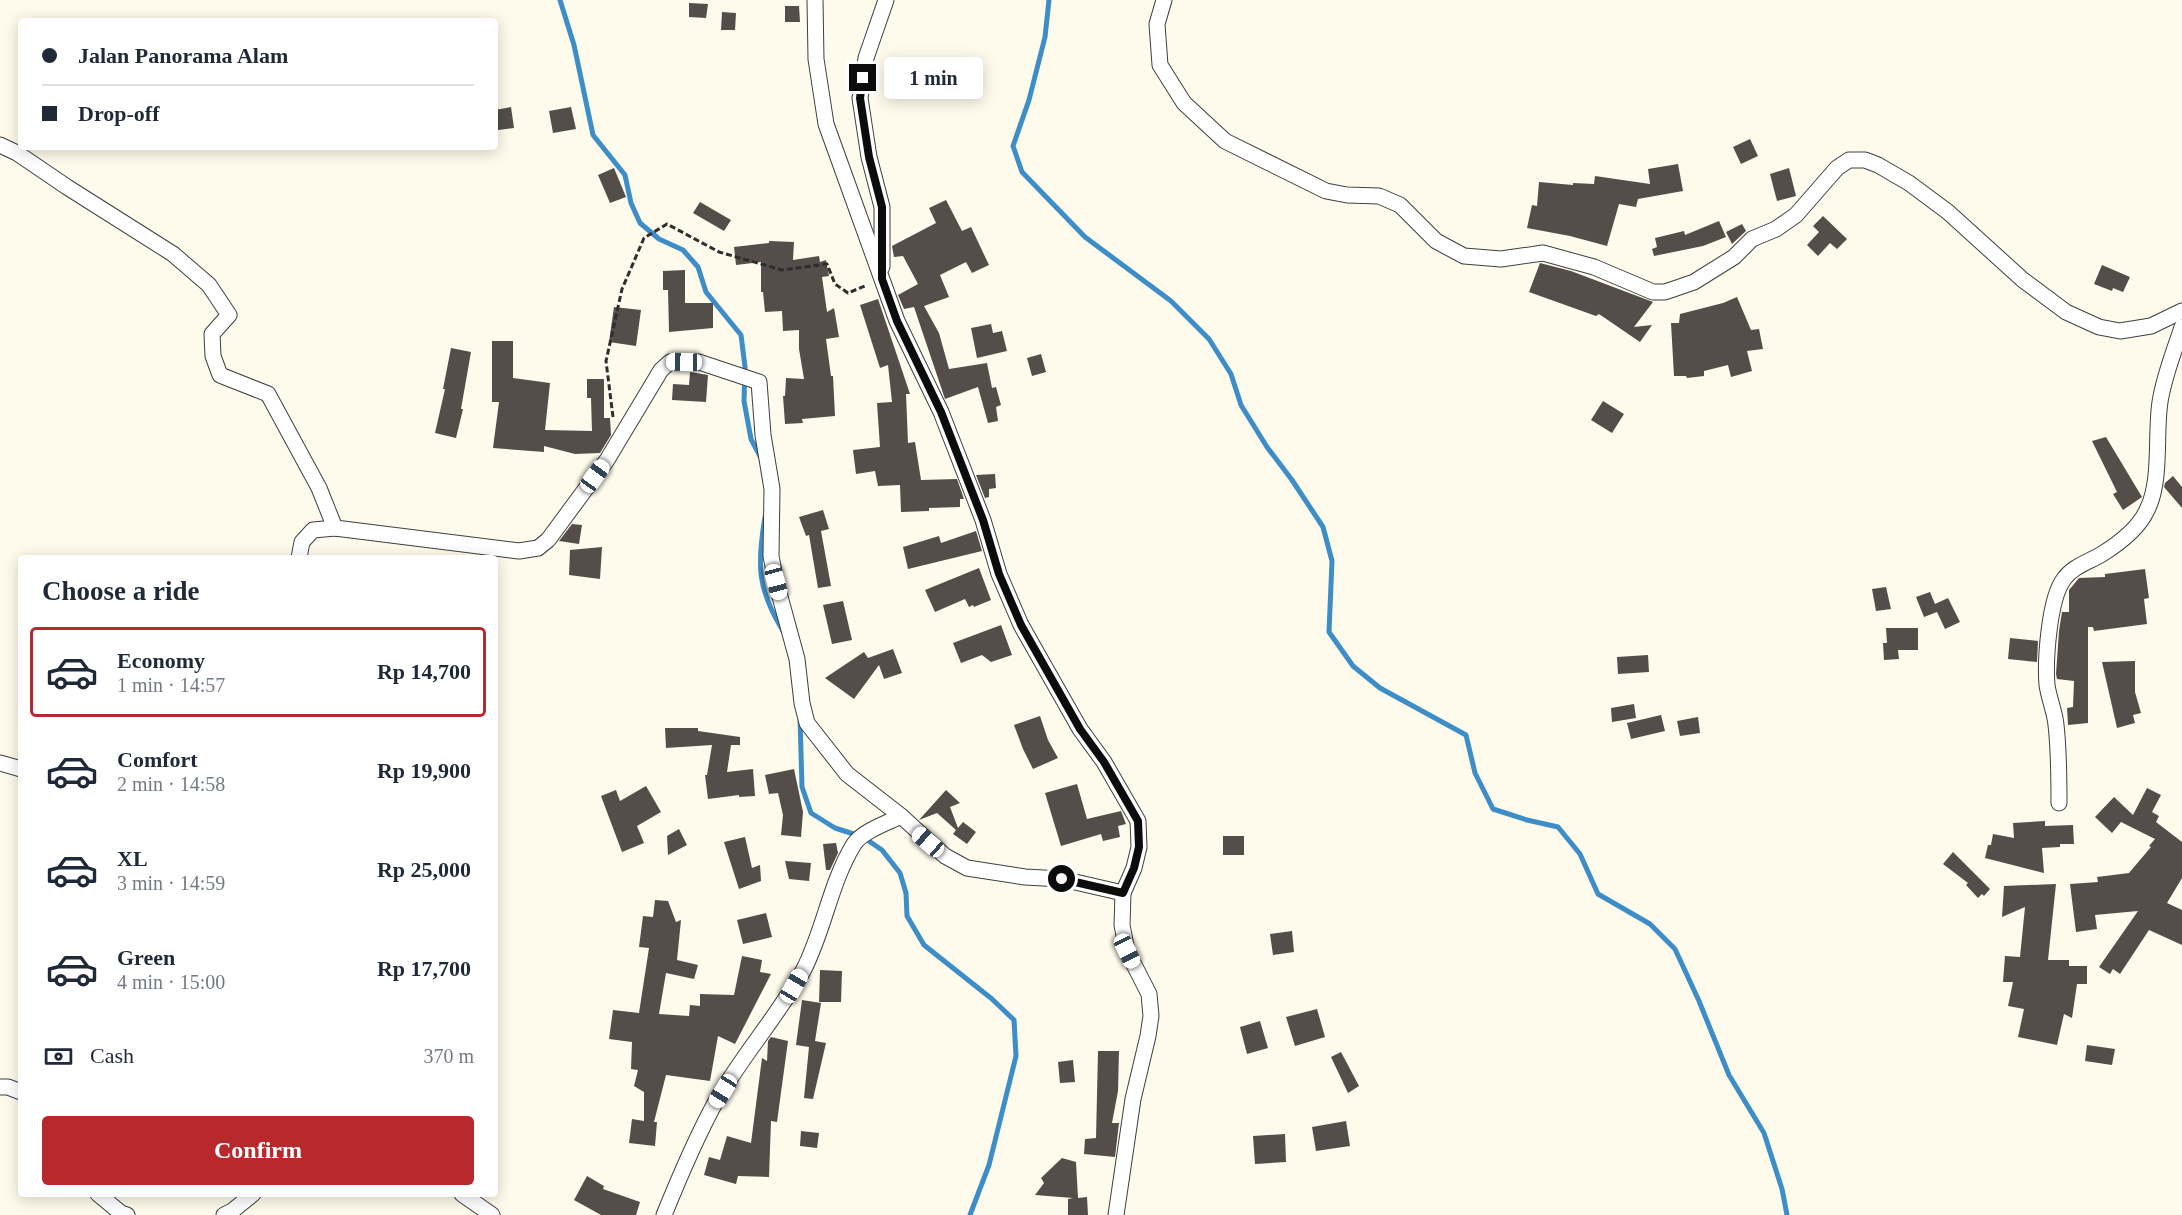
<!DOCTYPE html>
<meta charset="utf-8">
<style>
:root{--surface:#fff;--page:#f2f2f3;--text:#1f2937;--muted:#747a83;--line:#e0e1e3;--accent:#b7292d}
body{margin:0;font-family:Georgia,serif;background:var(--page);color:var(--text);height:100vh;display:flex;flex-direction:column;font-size:22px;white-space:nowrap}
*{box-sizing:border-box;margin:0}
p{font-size:20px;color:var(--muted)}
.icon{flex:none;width:33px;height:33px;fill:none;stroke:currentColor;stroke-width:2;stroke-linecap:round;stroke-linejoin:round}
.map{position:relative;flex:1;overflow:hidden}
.panel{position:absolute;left:18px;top:555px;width:480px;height:642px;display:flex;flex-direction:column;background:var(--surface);border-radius:6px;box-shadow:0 3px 15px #0003}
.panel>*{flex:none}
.hud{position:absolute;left:18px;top:18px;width:480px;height:132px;border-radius:6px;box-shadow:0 3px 15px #0003;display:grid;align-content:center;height:132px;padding:0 24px;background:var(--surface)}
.end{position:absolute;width:27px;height:27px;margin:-14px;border:8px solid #0c0c0c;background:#fff;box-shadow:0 0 0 3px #fff}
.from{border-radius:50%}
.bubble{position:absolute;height:42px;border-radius:6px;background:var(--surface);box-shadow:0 3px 15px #0003;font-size:20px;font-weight:600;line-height:42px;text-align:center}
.car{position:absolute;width:18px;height:36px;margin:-18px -9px;border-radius:8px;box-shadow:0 0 4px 2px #0007;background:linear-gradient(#fff 24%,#345 0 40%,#fff 0 76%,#345 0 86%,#fff 0)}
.hud b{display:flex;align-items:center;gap:21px;height:57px;font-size:22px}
.hud b+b{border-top:2px solid var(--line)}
.hud i{width:15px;height:15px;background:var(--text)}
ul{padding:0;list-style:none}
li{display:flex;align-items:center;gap:18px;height:90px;margin:0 12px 9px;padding:0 12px;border:3px solid transparent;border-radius:6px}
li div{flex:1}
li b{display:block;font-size:22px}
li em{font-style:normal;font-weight:600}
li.on{border-color:var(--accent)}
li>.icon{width:54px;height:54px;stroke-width:1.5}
h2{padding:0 24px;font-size:27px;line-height:72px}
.pay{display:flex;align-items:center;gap:15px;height:66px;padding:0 24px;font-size:22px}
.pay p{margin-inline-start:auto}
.primary-button{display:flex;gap:12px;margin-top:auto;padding:12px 24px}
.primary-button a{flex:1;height:69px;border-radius:6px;background:var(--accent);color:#fff;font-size:24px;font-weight:600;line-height:69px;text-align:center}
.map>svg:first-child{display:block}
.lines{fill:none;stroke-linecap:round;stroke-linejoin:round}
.stream{stroke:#3c8dc8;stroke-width:5}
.building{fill:#544d49}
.minor-casing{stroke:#3f3f3f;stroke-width:17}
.path{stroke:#2e2e2e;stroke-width:3;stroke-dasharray:6 3;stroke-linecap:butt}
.minor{stroke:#fff;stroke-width:15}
.route{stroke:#0c0c0c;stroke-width:8}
</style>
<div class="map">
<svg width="2182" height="1215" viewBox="0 0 2182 1215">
<rect width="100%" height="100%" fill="#fefbec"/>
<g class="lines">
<g class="stream">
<polyline points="560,0 574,45 593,135 625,175 631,203 640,223 659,239 683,250 698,267 706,292 741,335 745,367 744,401 751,439 761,458"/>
<polyline points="1049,0 1045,37 1029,100 1013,146 1022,172 1085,237 1171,301 1209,339 1231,374 1241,405 1267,447 1292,480 1323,527 1332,561 1329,632 1353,666 1380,688 1466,735 1475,773 1493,809 1527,820 1558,827 1580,854 1598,894 1650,924 1675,949 1699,1001 1729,1075 1764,1133 1782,1189 1787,1215"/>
<path d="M765 517C757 565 757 588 783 631"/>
<polyline points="800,718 802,787 811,813 835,828 863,837 882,850 900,873 906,893 907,916 924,945 992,999 1014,1020 1016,1056 989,1165 970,1215"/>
</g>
</g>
<g class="building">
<polygon points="689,3 708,4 706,18 689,17"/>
<polygon points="785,6 799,6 800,22 785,22"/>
<polygon points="722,12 736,13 735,30 721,30"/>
<polygon points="511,107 514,128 498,130 495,110"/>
<polygon points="571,107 576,129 553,133 549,111"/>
<polygon points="1750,139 1758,156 1741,164 1733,147"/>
<polygon points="1678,164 1683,191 1638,199 1636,207 1619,204 1607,246 1570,236 1527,228 1532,205 1537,206 1539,182 1573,185 1573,183 1594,184 1595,176 1650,184 1648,169"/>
<polygon points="614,168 626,197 610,203 598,175"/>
<polygon points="1789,168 1796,196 1777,201 1770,174"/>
<polygon points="946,200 962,231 971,227 989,265 972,273 966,262 940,275 949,297 924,306 939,333 949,369 987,363 992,388 996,387 1001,405 996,407 998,421 988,423 978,387 945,399 914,307 904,309 898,295 918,284 903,256 894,257 892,246 936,223 929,208"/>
<polygon points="700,202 731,220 724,231 693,213"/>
<polygon points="1823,216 1847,239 1837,249 1830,243 1818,256 1807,245 1819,232 1813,226"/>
<polygon points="1719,221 1726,237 1703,246 1654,256 1652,249 1657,247 1655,238 1684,231 1685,235"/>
<polygon points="1742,224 1746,231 1732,244 1726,232"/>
<polygon points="769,241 794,242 793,260 819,256 820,262 826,260 829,276 822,277 827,312 834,308 839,337 826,339 831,376 833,376 835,416 802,419 803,423 785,424 783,396 785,396 786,378 804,379 799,349 799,330 783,331 782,311 765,312 763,292 761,292 761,262 736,265 734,247 769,243"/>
<polygon points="1540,263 1571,271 1653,302 1634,327 1652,325 1640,342 1599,314 1596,316 1529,292"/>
<polygon points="2102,265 2130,277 2123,292 2113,288 2112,291 2094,284"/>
<polygon points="685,270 685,303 713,303 713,328 669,332 668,290 663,290 663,271"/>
<polygon points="1737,297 1751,330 1759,329 1763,349 1747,351 1752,371 1731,377 1728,365 1704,371 1704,376 1687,378 1686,376 1674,376 1671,323 1679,323 1680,314 1723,303"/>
<polygon points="878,299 910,394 906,394 908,443 915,442 921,480 957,479 964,499 960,499 960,507 929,508 929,511 901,512 900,485 878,486 875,471 856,474 853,450 880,447 877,403 892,402 888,365 880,368 860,305"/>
<polygon points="614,307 641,310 636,346 609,342"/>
<polygon points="991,324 993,333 1002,331 1007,351 977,358 971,328"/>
<polygon points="492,341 513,341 513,378 550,383 545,430 592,431 591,398 587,398 587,379 604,379 604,418 610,418 611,435 600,453 575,454 544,446 544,452 493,448 499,402 492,402"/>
<polygon points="451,348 471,352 461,409 463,409 456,438 435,433 445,389 443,389"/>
<polygon points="1041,354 1046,372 1032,376 1027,358"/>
<polygon points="690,372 708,375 706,402 672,400 673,384 689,385"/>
<polygon points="1603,401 1624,414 1612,433 1591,420"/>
<polygon points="2106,437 2142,497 2123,510 2113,494 2117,492 2092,441"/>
<polygon points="995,474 996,488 989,489 989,497 985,498 976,475"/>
<polygon points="2173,476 2182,487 2182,508 2164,487 2165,483"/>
<polygon points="823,510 829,529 821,531 831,586 818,588 809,535 806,536 799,517"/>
<polygon points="572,524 582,525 579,544 559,541"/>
<polygon points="976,531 982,551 908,569 903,547 939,536 941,543"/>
<polygon points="602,547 600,579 569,575 570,550"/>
<polygon points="979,568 991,600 974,607 973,605 969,607 965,599 935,612 925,590"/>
<polygon points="2145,569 2149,598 2144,599 2147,624 2094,631 2093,627 2088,627 2088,723 2068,725 2067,708 2073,707 2074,681 2057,679 2056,674 2059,631 2062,612 2069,612 2069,590 2079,578 2105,577 2105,574"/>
<polygon points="1886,587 1891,609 1876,611 1872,589"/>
<polygon points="1930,592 1935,604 1948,598 1960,622 1945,629 1937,612 1924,617 1916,597"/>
<polygon points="843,601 852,640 832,644 823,605"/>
<polygon points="1001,625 1012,655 991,662 982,655 961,663 953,643"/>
<polygon points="1886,628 1918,628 1918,650 1898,650 1899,659 1884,660 1883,643 1887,643"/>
<polygon points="2010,638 2038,641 2037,662 2008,659"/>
<polygon points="893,649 902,673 884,679 879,665 854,699 825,678 864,652 868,658"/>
<polygon points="1648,655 1649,672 1618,674 1617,657"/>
<polygon points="2135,661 2135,692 2141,713 2133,715 2135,723 2117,728 2102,662"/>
<polygon points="1634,704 1636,718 1612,722 1611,708"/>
<polygon points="1661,715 1665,731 1631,739 1627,723"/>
<polygon points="1040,716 1048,740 1058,758 1033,769 1023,749 1014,725"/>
<polygon points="1698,717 1700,733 1680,736 1677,721"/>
<polygon points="665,728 698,728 698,731 740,737 740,745 731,745 727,772 753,769 755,796 739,797 739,795 708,799 705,775 707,775 712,745 666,748"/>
<polygon points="794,769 803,812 801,837 781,835 783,815 778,793 769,794 765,775"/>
<polygon points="1077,784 1087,819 1121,811 1126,824 1118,826 1120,837 1103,841 1101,834 1061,846 1045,793"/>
<polygon points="646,786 661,812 637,826 644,843 622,852 601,796 616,790 620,801"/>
<polygon points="2147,788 2161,795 2152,812 2159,816 2156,822 2182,842 2182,878 2167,903 2182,910 2182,945 2149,930 2120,974 2113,969 2110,974 2099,967 2138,911 2095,915 2097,929 2076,932 2070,884 2098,882 2097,877 2129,873 2151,847 2149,846 2155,839 2121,822 2112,833 2095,817 2114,797 2133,815"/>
<polygon points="946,790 960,803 950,807 958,828 963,822 976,832 967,844 953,834 956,830 937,813 919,820"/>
<polygon points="2045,821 2045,826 2073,825 2074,844 2060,844 2060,847 2042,848 2044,873 1985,858 1988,845 1991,845 1993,834 2014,838 2013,823"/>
<polygon points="679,829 687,845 668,855 667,836"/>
<rect x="1223" y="836" width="21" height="19"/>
<polygon points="745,837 752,868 760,865 761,881 739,889 724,842"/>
<polygon points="836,843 838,853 830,870 826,870 823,844"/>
<polygon points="1953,852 1990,889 1984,896 1982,894 1978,898 1966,885 1968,883 1943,864"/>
<polygon points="785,861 811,863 809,881 789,879"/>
<polygon points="2056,884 2048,960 2069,960 2069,966 2087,966 2087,984 2077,984 2072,1018 2064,1014 2057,1045 2018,1037 2024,1009 2008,1006 2013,982 2003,982 2005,956 2020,957 2025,907 2002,917 2004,886"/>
<polygon points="655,900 668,901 676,922 681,920 677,960 698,965 694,979 666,973 659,1014 689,1016 690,1005 700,1006 700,994 734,995 742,956 762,960 760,972 771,974 735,1044 718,1036 710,1081 666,1075 654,1122 657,1122 655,1146 629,1143 632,1119 644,1121 644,1092 634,1086 638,1070 631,1069 632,1042 609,1039 613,1010 639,1013 649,948 639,947 643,916 653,917"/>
<polygon points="766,913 772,937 743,944 737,920"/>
<polygon points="1292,931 1294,952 1273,955 1270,934"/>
<polygon points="820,970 842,971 841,1002 819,1002"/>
<polygon points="802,1000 821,1003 815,1041 826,1043 813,1099 804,1098 809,1047 796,1045"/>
<polygon points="1317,1009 1325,1037 1295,1046 1286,1017"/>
<polygon points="1260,1021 1268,1048 1247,1054 1240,1027"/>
<polygon points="771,1037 788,1041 777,1122 771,1121 769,1177 738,1176 736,1184 704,1175 709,1157 720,1160 727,1136 751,1143 762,1058 767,1061 768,1041"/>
<polygon points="2087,1045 2115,1049 2112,1065 2085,1061"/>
<polygon points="1098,1051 1119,1051 1118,1091 1112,1123 1119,1123 1115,1157 1084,1154 1085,1139 1096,1138"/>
<polygon points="1341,1052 1359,1086 1348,1093 1331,1057"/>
<polygon points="1073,1060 1075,1082 1060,1083 1058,1062"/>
<polygon points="1346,1121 1350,1146 1316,1151 1312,1127"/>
<polygon points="801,1131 819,1133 817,1148 800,1146"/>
<polygon points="1285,1134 1286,1162 1255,1164 1253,1136"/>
<polygon points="1062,1158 1076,1162 1078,1198 1087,1197 1088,1215 1068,1215 1068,1199 1073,1198 1035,1195 1044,1183 1041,1178"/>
<polygon points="587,1176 604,1186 603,1189 640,1202 636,1215 601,1215 574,1200"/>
</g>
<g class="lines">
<g class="minor-casing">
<g id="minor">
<polyline points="815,0 816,59 826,124 897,321 941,412 983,520 999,574 1021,625 1080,729 1104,762 1138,821 1139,847 1134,868 1123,893 1122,925 1127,951 1149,994 1151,1016 1148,1036 1133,1099 1116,1215"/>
<polyline points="1164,0 1157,24 1160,65 1184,103 1225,141 1326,191 1347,195 1379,196 1400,205 1436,241 1464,256 1501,259 1543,253 1594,267 1653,292 1665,292 1694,282 1734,257 1752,239 1776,229 1796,215 1837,168 1849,160 1865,160 1878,165 1909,183 1948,212 2023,280 2066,312 2099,327 2120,331 2151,326 2182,311"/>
<polyline points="0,145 17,153 67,187 173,254 209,285 229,315 212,334 213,356 220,375 268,394 319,488 335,528"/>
<polyline points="882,267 882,207 869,157 860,98 866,58 886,0"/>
<polyline points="299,558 302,542 313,530 335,528 519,551 538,548 548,540 607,460 661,370 670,362 699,362 759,382 763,435 772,489 771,556 776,582 797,659 802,703 807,723 847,774 901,816 945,856 967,868 1025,877 1062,879 1123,893"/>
<polyline points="0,763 21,769"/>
<path d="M2059 803C2059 777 2059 751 2056 725 2055 712 2049 699 2047 685 2045 661 2049 598 2064 579 2073 566 2089 562 2102 554 2118 544 2139 528 2147 510 2162 481 2155 434 2160 402 2164 376 2174 352 2182 327"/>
<polyline points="0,1087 8,1087 21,1092"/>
<polyline points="98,1194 121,1213 127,1215"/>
<polyline points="462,1194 492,1215"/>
<polyline points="224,1215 232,1211 253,1194"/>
<path d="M664 1215C679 1178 696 1138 715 1103 741 1057 777 1017 803 971 824 931 830 883 854 844 863 831 887 823 901 816"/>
</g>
</g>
<polyline class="path" points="613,417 606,361 622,289 644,238 667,224 719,252 782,270 827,264 835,284 848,293 867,285"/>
<use href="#minor" class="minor"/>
</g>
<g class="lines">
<polyline class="route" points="863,78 860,98 869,157 882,207 882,279 897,321 941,412 983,520 999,574 1021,625 1080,729 1104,762 1138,821 1139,847 1134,868 1123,893 1062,879"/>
</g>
</svg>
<i class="end from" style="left:1062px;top:879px"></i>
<i class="end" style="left:863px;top:78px"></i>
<div class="bubble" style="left:884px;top:57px;width:99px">1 min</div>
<i class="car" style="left:684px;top:362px;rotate:271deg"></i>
<i class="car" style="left:595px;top:476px;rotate:36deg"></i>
<i class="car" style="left:776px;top:582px;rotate:165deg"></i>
<i class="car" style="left:928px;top:842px;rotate:311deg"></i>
<i class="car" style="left:1127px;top:951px;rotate:154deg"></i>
<i class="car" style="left:794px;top:986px;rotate:30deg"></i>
<i class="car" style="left:723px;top:1091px;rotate:212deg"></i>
<div class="hud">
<b><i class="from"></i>Jalan Panorama Alam</b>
<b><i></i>Drop-off</b>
</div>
<section class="panel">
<h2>Choose a ride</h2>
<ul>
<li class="on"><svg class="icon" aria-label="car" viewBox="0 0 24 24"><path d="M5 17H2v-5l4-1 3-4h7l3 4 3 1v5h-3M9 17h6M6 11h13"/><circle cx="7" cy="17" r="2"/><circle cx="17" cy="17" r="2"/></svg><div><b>Economy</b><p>1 min · 14:57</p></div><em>Rp 14,700</em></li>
<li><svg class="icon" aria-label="car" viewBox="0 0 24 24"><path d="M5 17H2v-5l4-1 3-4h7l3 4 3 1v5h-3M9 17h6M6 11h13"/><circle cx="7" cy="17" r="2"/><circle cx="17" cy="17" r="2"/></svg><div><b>Comfort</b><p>2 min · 14:58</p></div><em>Rp 19,900</em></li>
<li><svg class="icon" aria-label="car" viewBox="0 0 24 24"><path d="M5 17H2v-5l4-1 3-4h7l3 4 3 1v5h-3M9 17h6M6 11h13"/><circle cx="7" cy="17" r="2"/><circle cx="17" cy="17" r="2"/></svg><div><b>XL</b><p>3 min · 14:59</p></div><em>Rp 25,000</em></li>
<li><svg class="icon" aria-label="car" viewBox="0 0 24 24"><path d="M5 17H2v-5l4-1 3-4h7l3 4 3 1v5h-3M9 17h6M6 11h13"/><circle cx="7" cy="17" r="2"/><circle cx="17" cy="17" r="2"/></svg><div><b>Green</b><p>4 min · 15:00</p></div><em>Rp 17,700</em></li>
</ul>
<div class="pay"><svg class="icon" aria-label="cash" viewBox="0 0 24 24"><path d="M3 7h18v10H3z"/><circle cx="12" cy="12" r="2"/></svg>Cash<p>370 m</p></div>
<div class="primary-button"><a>Confirm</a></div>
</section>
</div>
